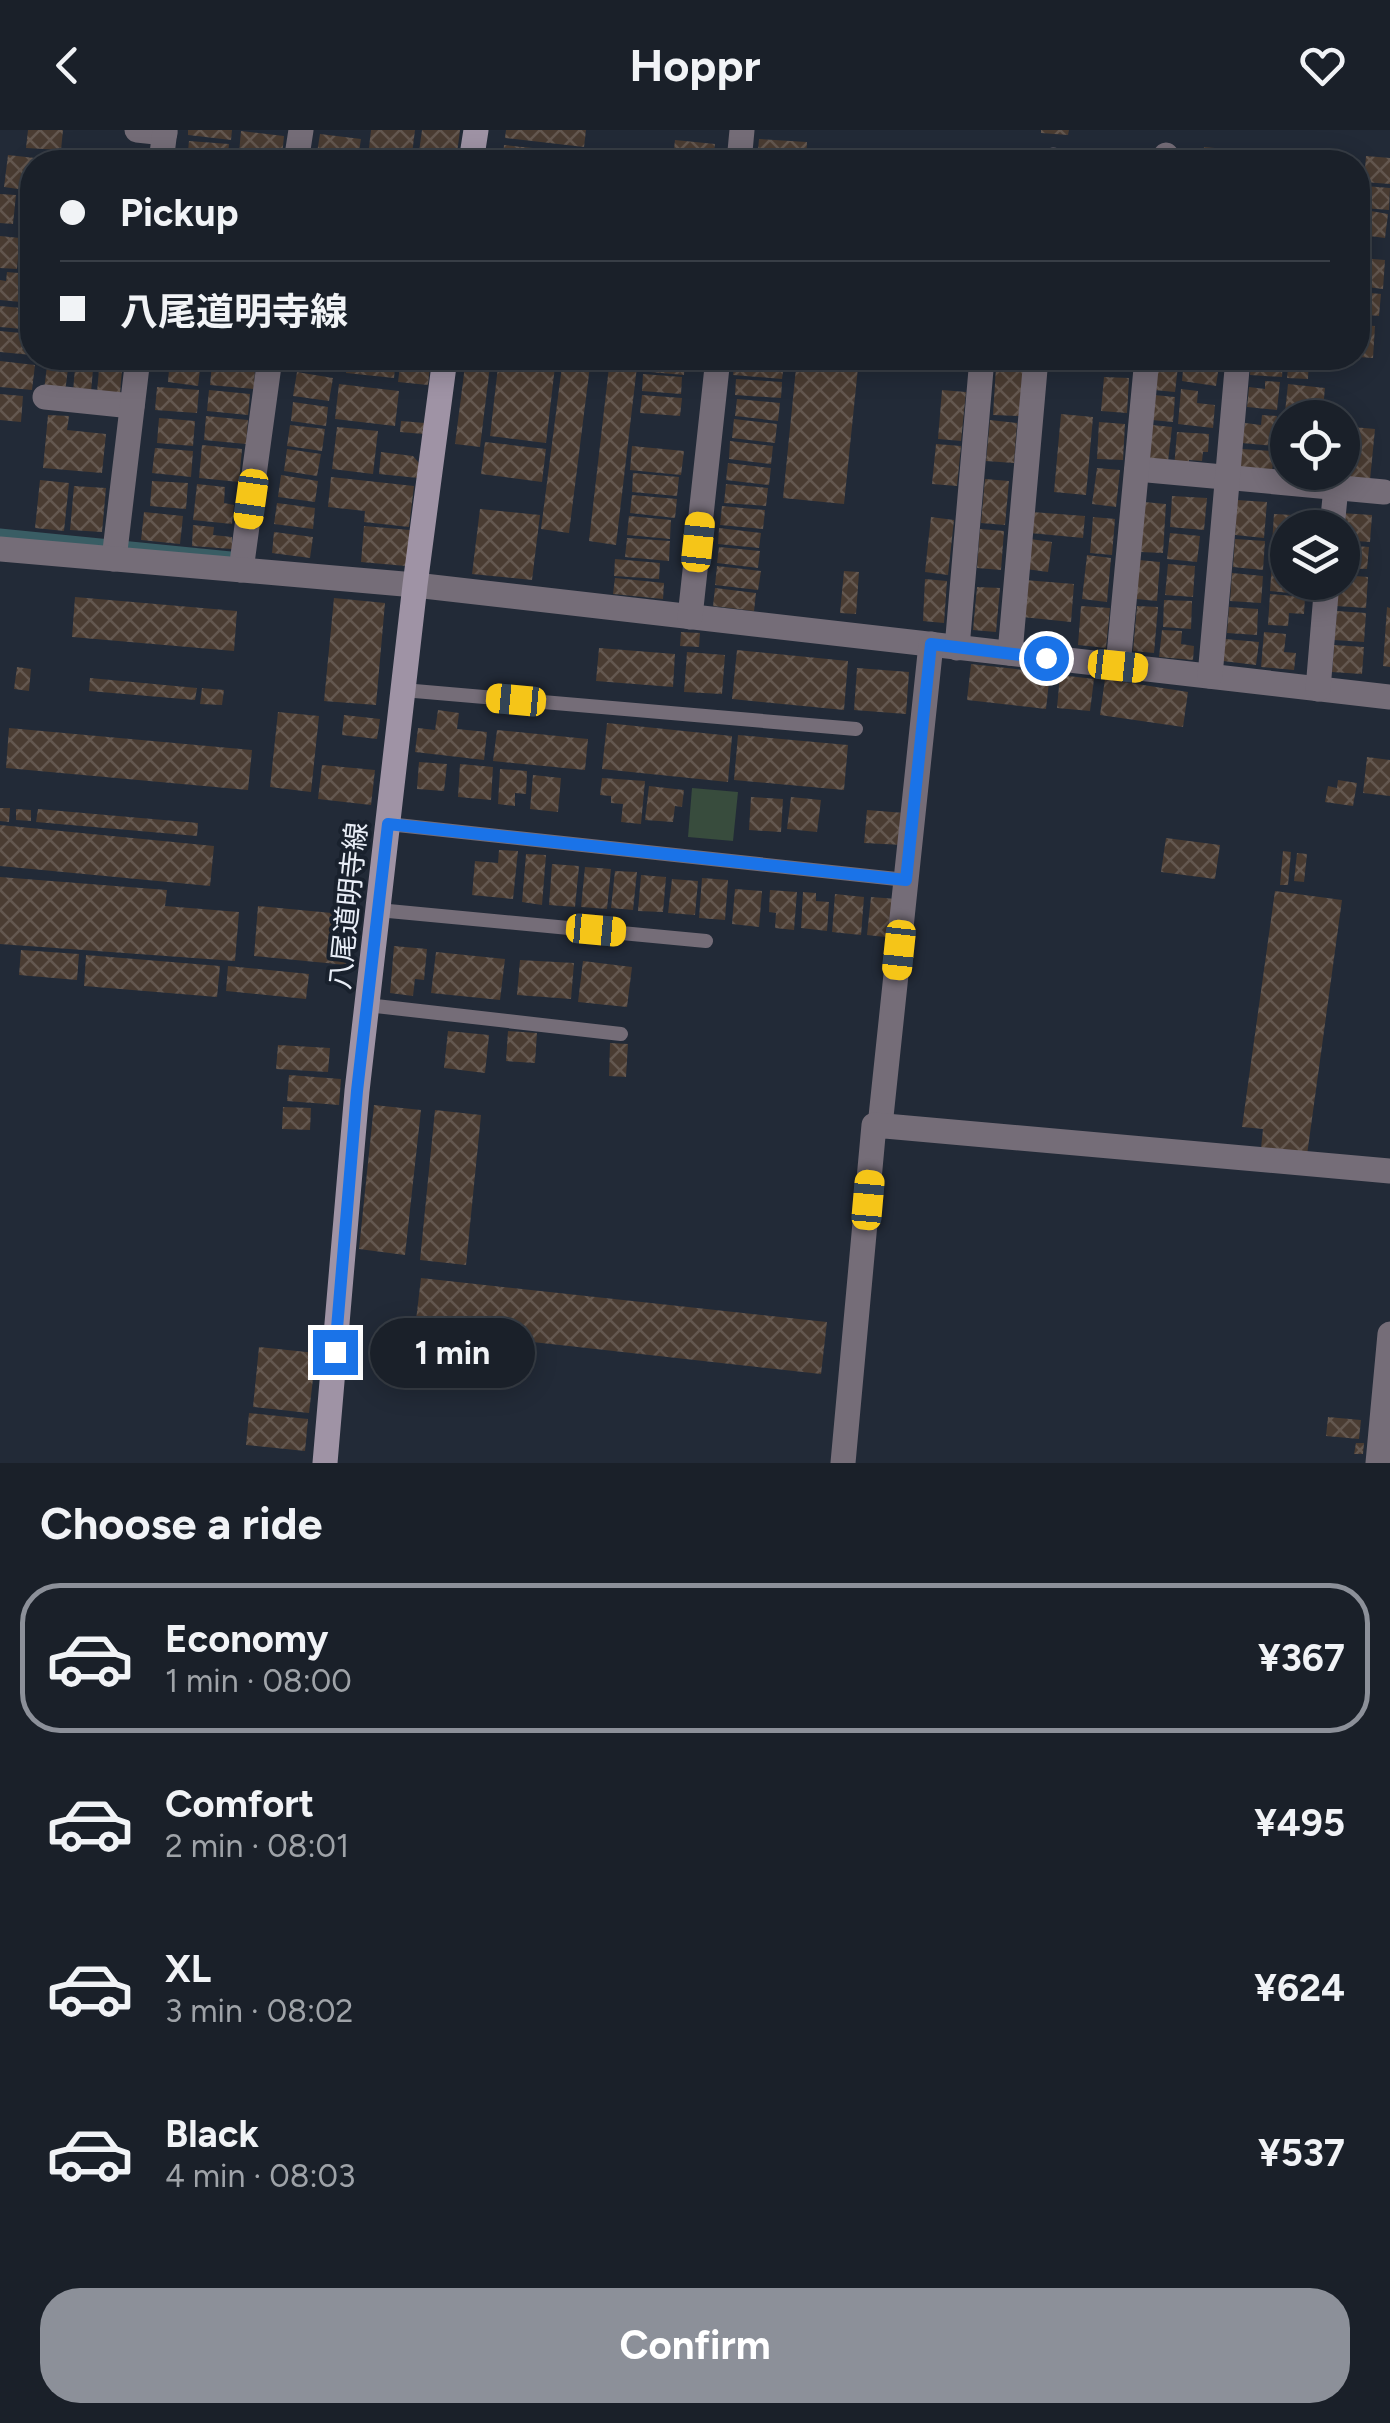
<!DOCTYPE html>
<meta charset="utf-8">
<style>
:root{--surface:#1a2029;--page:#232831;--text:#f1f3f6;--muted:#9fa3a8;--line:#383e46;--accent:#8c9099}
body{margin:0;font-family:Figtree,"Noto Sans JP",sans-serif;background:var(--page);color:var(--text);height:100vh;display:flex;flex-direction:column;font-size:38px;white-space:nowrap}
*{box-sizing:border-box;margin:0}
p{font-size:32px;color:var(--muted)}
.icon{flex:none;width:55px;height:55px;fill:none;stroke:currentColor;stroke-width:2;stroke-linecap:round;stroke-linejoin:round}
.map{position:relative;height:1333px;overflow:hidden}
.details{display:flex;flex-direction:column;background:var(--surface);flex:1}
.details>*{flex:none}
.top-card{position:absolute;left:20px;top:20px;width:1350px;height:220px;border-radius:40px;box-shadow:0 5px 25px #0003,0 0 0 2px var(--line);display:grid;align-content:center;height:220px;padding:0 40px;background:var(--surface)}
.buttons{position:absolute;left:1270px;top:270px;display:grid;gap:20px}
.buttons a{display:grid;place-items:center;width:90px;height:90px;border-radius:50%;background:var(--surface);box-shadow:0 5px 25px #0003,0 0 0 2px var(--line);font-size:50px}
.end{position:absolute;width:45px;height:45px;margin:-22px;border:12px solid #1a73e8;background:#fff;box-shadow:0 0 0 5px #fff}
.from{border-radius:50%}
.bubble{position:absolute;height:70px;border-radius:35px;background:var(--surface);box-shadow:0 5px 25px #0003,0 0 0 2px var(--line);font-size:32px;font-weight:700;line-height:70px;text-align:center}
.car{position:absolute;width:30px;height:60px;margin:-30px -15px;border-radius:12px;box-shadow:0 0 8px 2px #0007;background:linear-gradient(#f5c518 24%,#345 0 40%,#f5c518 0 76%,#345 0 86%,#f5c518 0)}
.top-card b{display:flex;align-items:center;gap:35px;height:95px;font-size:38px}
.top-card b+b{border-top:2px solid var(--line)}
.top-card i{width:25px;height:25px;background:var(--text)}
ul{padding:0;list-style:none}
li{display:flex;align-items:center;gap:30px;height:150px;margin:0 20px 15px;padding:0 20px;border:5px solid transparent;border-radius:40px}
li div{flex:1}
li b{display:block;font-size:38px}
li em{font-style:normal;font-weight:700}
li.selected{border-color:var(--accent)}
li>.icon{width:90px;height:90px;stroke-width:1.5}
h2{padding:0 40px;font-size:45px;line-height:120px}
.action{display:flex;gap:20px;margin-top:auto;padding:20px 40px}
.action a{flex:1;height:115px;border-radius:40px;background:var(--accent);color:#fff;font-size:40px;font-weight:700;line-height:115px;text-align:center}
header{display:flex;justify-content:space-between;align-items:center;height:130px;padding:0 40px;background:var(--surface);font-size:45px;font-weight:700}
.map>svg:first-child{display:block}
.green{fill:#384c3d}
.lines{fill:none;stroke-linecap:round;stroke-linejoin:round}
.stream{stroke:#395d64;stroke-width:9}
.building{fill:url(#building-cross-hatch)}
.service{stroke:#756d78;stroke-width:14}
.minor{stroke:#756d78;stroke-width:25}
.tertiary{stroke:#756d78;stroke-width:25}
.secondary{stroke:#9f93a5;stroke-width:25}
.route{stroke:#1a73e8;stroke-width:12}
.labels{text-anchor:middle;stroke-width:8;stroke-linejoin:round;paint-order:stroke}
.street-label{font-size:28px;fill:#e9eef7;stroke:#19212d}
</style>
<header><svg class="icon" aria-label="back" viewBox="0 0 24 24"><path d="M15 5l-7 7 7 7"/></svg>Hoppr<svg class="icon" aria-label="heart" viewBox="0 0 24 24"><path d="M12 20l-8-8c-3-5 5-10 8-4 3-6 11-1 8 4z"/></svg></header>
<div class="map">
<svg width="1390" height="1333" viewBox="0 0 1390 1333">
<defs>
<pattern id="building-cross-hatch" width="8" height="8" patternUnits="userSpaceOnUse" patternTransform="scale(2.5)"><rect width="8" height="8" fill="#4a3c32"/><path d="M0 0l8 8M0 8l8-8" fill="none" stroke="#645850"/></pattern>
</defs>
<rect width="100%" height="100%" fill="#222a37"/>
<polygon class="green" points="692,658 738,662 733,711 688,707"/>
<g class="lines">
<polyline class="stream" points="0,403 241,427"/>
</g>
<g class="building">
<polygon points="28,0 63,0 61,20 26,18"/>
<polygon points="188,0 232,0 231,10 188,5"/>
<polygon points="371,0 415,0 411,32 368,27"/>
<polygon points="422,0 460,0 456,32 418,29"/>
<polygon points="506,0 586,0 584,17 505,8"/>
<polygon points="1041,0 1069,0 1068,5 1041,3"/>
<polygon points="241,1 284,6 282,27 239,23"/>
<polygon points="320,4 361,9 358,28 317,23"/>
<polygon points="759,9 807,12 806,32 757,32"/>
<polygon points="675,10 715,14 713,32 673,29"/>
<polygon points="189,11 229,14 227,32 187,32"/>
<polygon points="504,15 582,23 581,32 539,32 503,28"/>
<polygon points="1204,17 1247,21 1246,32 1203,32"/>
<polygon points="591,20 649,27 649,32 590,32"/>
<polygon points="1272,20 1301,23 1300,32 1271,32"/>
<polygon points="70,22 92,25 92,32 69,32"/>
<polygon points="1305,24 1336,26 1336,32 1304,32"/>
<polygon points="8,25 53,30 53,32 32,32 32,61 4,57"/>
<polygon points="100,25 125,27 125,32 99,32"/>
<polygon points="954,26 990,30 990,32 953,32"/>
<polygon points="1058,26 1107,30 1107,32 1058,32"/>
<polygon points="1366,26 1390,28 1390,54 1364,52"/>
<polygon points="1365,56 1390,58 1389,80 1363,78"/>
<polygon points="0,64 16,65 13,94 0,93"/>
<polygon points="28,69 32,69 32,101 25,100"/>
<polygon points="1365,80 1388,84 1385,108 1362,105"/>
<polygon points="0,106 20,108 17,139 0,138"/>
<polygon points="24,109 32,110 32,139 22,138"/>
<polygon points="1361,128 1385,130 1383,159 1359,156"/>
<polygon points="7,142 31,144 32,173 0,170 0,150 6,151"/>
<polygon points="1360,162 1381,164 1379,186 1358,184"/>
<polygon points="0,176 32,179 32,200 0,197"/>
<polygon points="1358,195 1375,196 1373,228 1358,227"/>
<polygon points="0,201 32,204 32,225 0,222"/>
<polygon points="48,228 69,230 65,263 44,260"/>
<polygon points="76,228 94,228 91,262 73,261"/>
<polygon points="100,228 123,228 120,264 97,262"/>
<polygon points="170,228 201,231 198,256 168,252"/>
<polygon points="297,228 337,228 335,242 296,238"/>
<polygon points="347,228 396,228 394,248 346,243"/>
<polygon points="401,228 431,228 428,255 398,252"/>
<polygon points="466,228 491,228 480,317 455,314"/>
<polygon points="499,228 556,228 546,313 490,306"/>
<polygon points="563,228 591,228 569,403 541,399"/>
<polygon points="610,228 638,228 616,415 589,411"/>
<polygon points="652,228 685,228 684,245 650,242"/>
<polygon points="797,228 859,228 844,374 783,368"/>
<polygon points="1104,228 1134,228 1134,236 1104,234"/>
<polygon points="1157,228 1179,228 1175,262 1154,260"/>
<polygon points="1184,228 1197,228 1197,234 1219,236 1216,256 1182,251"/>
<polygon points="1251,228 1283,228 1282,247 1250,245"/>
<polygon points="1289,228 1309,229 1308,249 1287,248"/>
<polygon points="735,230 784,235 782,249 733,245"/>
<polygon points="0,231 35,235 32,260 0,257"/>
<polygon points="212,234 255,238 254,259 210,255"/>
<polygon points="996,237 1023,239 1019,286 993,285"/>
<polygon points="297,242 333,248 329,271 293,266"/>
<polygon points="643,244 682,247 681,264 642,261"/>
<polygon points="1104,247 1129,248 1127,283 1101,281"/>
<polygon points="736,249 782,252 781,268 735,265"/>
<polygon points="1265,251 1280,252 1277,280 1247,277 1249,257 1265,259"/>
<polygon points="339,254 399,261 395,296 335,289"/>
<polygon points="1288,254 1325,258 1322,288 1288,288 1288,330 1280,329"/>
<polygon points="157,257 199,260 197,283 155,280"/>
<polygon points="1181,259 1198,261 1197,273 1215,275 1213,298 1178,294"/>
<polygon points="209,260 250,264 248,285 207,281"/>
<polygon points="942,260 966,262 961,311 938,309"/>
<polygon points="0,264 23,266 21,292 0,290"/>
<polygon points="642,265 682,268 680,286 640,283"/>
<polygon points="1154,265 1175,267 1173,292 1152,290"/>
<polygon points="737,269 780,273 778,291 735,286"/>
<polygon points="293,272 328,277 326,296 291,291"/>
<polygon points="1061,284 1093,287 1086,365 1054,362"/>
<polygon points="48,285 69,286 67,300 106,304 102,343 43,338"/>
<polygon points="1262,285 1277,286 1274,316 1242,313 1245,293 1261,295"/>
<polygon points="206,286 248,290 246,314 204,310"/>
<polygon points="159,288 195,291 193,316 157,313"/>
<polygon points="734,289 777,294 775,313 732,308"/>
<polygon points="990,290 1017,293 1014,333 986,331"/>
<polygon points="401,291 425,293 424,304 400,302"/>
<polygon points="1099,292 1125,294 1123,330 1097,329"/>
<polygon points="290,295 325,299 322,321 287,316"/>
<polygon points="1152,295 1172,297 1168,332 1148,330"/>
<polygon points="1342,296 1375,299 1370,350 1331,347 1332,342 1342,342"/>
<polygon points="337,297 378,301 373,344 332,339"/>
<polygon points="1177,302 1209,304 1208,322 1203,322 1202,331 1189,330 1189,339 1174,338"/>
<polygon points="730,311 773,316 771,334 729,329"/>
<polygon points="485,312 546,319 542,352 481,344"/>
<polygon points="936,314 961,316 957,356 932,354"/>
<polygon points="202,315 242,319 239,352 199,348"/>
<polygon points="632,316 684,321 681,345 630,340"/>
<polygon points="155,318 193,321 191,347 152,343"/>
<polygon points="287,319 321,324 317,346 284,341"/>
<polygon points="1242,319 1274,321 1272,343 1240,341"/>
<polygon points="381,322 413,326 419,333 418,348 379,344"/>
<polygon points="728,333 771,338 769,355 726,350"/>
<polygon points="1097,338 1120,340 1116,377 1092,374"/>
<polygon points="633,343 679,347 677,366 632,362"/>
<polygon points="281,345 318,351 315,372 278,367"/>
<polygon points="331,347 414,356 409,397 364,392 365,381 328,377"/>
<polygon points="985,349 1009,351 1005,395 981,393"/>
<polygon points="40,350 69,353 64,401 35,398"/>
<polygon points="152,351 188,353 186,379 150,376"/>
<polygon points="197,354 225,357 224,373 234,375 232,394 193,390"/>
<polygon points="726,354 768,358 766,376 724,373"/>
<polygon points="74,356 106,358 102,402 70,400"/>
<polygon points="632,365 677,369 675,388 630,383"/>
<polygon points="1172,366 1207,368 1204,400 1170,397"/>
<polygon points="1237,370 1267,372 1264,408 1235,405"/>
<polygon points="1144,372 1166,374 1163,423 1141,422"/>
<polygon points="277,373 315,378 313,399 274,394"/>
<polygon points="722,376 765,380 763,399 720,395"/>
<polygon points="480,379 540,385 532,450 472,444"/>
<polygon points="144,382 183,386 180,414 141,410"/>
<polygon points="1032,382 1085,386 1083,408 1030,403"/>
<polygon points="1341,383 1372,385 1370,412 1342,410"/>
<polygon points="1274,384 1313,386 1312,398 1288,398 1288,429 1271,428"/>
<polygon points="629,386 671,390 670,409 627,405"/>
<polygon points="931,387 954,390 948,445 925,442"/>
<polygon points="1093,387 1115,389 1112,425 1090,423"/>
<polygon points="193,395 214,397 213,405 232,407 232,419 192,416"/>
<polygon points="364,396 410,400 406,436 361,432"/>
<polygon points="719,398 761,403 759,418 718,414"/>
<polygon points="980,399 1004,401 1001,440 977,438"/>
<polygon points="274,402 313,407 310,428 272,423"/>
<polygon points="1170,403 1200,406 1197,432 1167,429"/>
<polygon points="627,408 670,411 669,431 625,427"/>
<polygon points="1030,409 1052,412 1048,442 1026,439"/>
<polygon points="1235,409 1265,411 1263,440 1233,437"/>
<polygon points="1342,415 1369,417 1367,439 1342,438"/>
<polygon points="719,417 760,421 758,438 717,433"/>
<polygon points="1087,425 1111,428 1107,472 1082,469"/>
<polygon points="615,429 660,433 659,449 614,446"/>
<polygon points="1139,430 1160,432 1157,471 1136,469"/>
<polygon points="1272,432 1288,433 1288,452 1291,452 1290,463 1270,461"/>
<polygon points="1168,434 1195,436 1193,467 1165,465"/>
<polygon points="717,436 761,441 758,460 715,455"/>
<polygon points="844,441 859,442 856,484 840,483"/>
<polygon points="1232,443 1263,446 1261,473 1230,471"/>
<polygon points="1342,445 1368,447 1366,478 1336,476 1338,452 1342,452"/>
<polygon points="615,448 664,453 663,469 613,464"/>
<polygon points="925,449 947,451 944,493 923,491"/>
<polygon points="1025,450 1074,454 1071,492 1022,487"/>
<polygon points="977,457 1000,458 996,502 973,500"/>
<polygon points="715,458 756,463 754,481 713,476"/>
<polygon points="1270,464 1305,467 1304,484 1289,483 1288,496 1268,495"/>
<polygon points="75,467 237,481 234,521 72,507"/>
<polygon points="334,468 385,473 376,575 324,571"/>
<polygon points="1164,470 1192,471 1191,499 1163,497"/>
<polygon points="1081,476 1110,478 1106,518 1078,515"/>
<polygon points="1137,476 1158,477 1154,523 1133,521"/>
<polygon points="1229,477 1258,479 1257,505 1227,503"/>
<polygon points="1387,477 1390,478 1390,537 1383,536"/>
<polygon points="1337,481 1366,483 1364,512 1334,510"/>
<polygon points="1162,500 1182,501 1181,514 1194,516 1193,530 1159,527"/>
<polygon points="681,502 700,503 699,517 680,516"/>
<polygon points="1264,502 1286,504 1284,522 1296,523 1294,540 1261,537"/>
<polygon points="1225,509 1259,512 1256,535 1223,531"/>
<polygon points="1334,515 1364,517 1362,544 1332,542"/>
<polygon points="599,518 675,524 673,557 596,551"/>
<polygon points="737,520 848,531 844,580 732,569"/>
<polygon points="687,522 725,525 722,564 684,562"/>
<polygon points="971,534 1050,543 1046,579 967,570"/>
<polygon points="17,537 31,539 29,561 14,559"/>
<polygon points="857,538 909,542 906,584 854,580"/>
<polygon points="1060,545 1094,549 1090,581 1057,578"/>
<polygon points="90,548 197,558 195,570 89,561"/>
<polygon points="1105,549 1188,562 1183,597 1100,585"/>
<polygon points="202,558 224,560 222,575 200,574"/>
<polygon points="438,580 459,583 457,599 487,602 484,630 415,622 418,598 435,600"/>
<polygon points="278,582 319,586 311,662 270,657"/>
<polygon points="344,585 380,589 377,609 342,605"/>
<polygon points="607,593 732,606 728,652 602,639"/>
<polygon points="9,598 252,620 248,660 6,638"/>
<polygon points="497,600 588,609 585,640 493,631"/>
<polygon points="738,605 848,615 844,660 734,650"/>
<polygon points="1367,627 1390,630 1390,666 1363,663"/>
<polygon points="419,632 447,634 444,661 417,659"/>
<polygon points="460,634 493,637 491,670 458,667"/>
<polygon points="322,635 375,640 371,675 318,669"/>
<polygon points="500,639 527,641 526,664 515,663 515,676 498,674"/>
<polygon points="533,645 561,648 558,682 530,679"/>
<polygon points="602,648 645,651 641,694 621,692 623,674 611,673 611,666 600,665"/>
<polygon points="1338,650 1357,653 1353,676 1325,672 1328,656 1337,658"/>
<polygon points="649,656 684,660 682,677 675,676 673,692 645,690"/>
<polygon points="751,667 783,669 781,702 749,700"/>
<polygon points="791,667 821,670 817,702 787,699"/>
<polygon points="0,678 10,678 9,692 0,691"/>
<polygon points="16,679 31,680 31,691 16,690"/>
<polygon points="38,679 198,693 197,706 36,692"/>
<polygon points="867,680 905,683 903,715 864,713"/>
<polygon points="0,695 214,716 210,756 0,736"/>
<polygon points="1166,708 1220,715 1215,749 1161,742"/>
<polygon points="499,720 518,721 513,769 472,765 475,731 498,733"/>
<polygon points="1283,721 1291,722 1288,755 1280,755"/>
<polygon points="1297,723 1307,724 1304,752 1294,751"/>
<polygon points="526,724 546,725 542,775 522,772"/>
<polygon points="552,734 579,736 575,777 549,775"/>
<polygon points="585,737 611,739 607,779 581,777"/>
<polygon points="615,741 637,742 633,780 611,778"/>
<polygon points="641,745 666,747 663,782 638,781"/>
<polygon points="0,747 167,760 165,776 239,782 235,831 0,814"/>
<polygon points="702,748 728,750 725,790 699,788"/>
<polygon points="672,749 698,751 695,785 668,783"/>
<polygon points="735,759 762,761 759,797 732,794"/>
<polygon points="770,760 797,762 794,800 775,798 776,783 769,782"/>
<polygon points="1275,761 1342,770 1307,1025 1261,1018 1263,999 1242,997"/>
<polygon points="803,762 816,763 816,771 829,772 827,801 801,798"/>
<polygon points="835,764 864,767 861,805 832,802"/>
<polygon points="871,767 897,769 894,808 867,805"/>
<polygon points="258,776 353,785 347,835 254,826"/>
<polygon points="394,816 427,819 424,850 415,849 413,866 390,863"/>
<polygon points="21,820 79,824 77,850 19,845"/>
<polygon points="436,822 505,829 500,870 431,863"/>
<polygon points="86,825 220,836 217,867 84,856"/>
<polygon points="520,830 574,833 571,869 517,865"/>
<polygon points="583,831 632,837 627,877 578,872"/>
<polygon points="228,836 309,844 306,869 226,861"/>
<polygon points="448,901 489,905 485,943 444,938"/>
<polygon points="508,901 537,903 535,933 506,931"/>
<polygon points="610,913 628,914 626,947 609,946"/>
<polygon points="278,915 330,918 328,942 276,939"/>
<polygon points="289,945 341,949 339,975 287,971"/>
<polygon points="374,975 421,980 405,1125 359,1119"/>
<polygon points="283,977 311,978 310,1000 282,999"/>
<polygon points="435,980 481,985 466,1135 420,1130"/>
<polygon points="421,1148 827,1192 821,1244 415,1199"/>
<polygon points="259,1217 316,1223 309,1283 253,1277"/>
<polygon points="249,1283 308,1289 305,1321 246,1315"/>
<polygon points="1328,1287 1361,1290 1359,1309 1326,1306"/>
<polygon points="1356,1313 1364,1313 1363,1324 1354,1324"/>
</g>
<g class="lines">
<g class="service">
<polyline points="403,560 856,599"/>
<polyline points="388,694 906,750"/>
<polyline points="378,780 706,811"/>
<polyline points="367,875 621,904"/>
</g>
<g class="minor">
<polyline points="137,0 165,3"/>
<polyline points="161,32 165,0"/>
<polyline points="296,32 301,0"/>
<polyline points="739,32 742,0"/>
<polyline points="1052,32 1053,30"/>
<polyline points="1165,32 1166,25"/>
<polyline points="45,267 132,276"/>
<polyline points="1137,339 1384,362"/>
<polyline points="1332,398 1336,357"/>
<polyline points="114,429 138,228"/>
<polyline points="241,440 270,228"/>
<polyline points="415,455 1390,567"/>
<polyline points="690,487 718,228"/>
<polyline points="957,518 982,228"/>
<polyline points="1010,523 1036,228"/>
<polyline points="1118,536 1147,228"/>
<polyline points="1210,546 1238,228"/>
<polyline points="1318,559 1327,452"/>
<polyline points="880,996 931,514"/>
<polyline points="843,1333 874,995 1390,1041"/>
<polyline points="1378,1333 1390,1204"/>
</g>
<polyline class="tertiary" points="0,419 415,455"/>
<g class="secondary">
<polyline points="471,32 476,0"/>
<polyline points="325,1333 357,961 415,455 445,228"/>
</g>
</g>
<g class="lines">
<polyline class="route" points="335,1222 357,961 388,694 906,750 931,514 1046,528"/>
</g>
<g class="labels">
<g class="street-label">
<text transform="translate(348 776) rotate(-84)" y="10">八尾道明寺線</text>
</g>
</g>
</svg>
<div class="buttons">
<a><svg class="icon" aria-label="locate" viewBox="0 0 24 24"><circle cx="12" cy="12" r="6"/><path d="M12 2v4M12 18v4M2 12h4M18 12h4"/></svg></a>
<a><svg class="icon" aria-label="layers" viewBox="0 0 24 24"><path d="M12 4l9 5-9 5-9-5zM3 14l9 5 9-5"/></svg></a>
</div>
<i class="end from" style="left:1046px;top:528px"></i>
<i class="end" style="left:335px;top:1222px"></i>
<div class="bubble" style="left:370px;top:1188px;width:165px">1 min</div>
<i class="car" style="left:251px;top:369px;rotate:188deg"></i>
<i class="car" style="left:698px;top:412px;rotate:6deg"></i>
<i class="car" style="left:1118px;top:536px;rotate:96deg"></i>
<i class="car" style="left:516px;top:570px;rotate:275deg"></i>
<i class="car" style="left:596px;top:800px;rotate:95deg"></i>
<i class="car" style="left:899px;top:820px;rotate:186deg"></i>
<i class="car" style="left:868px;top:1070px;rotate:5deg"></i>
<div class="top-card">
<b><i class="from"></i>Pickup</b>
<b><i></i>八尾道明寺線</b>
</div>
</div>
<section class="details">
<h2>Choose a ride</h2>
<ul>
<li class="selected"><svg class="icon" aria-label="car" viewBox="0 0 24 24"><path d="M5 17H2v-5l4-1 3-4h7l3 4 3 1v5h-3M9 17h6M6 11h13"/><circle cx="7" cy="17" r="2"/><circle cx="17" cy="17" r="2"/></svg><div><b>Economy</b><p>1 min · 08:00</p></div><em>¥367</em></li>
<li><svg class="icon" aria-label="car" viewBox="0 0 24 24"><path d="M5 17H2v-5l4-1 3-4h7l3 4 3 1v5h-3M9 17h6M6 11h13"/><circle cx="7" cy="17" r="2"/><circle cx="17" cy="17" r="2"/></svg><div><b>Comfort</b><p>2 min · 08:01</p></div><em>¥495</em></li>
<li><svg class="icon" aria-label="car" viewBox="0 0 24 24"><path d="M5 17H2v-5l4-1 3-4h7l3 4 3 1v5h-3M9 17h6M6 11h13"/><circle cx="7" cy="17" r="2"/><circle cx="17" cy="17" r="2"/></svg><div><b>XL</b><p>3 min · 08:02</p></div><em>¥624</em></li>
<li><svg class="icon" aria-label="car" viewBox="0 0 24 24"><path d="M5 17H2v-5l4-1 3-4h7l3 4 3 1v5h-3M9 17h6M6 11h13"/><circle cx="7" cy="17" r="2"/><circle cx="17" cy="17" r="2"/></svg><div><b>Black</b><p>4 min · 08:03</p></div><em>¥537</em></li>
</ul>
<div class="action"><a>Confirm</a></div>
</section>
